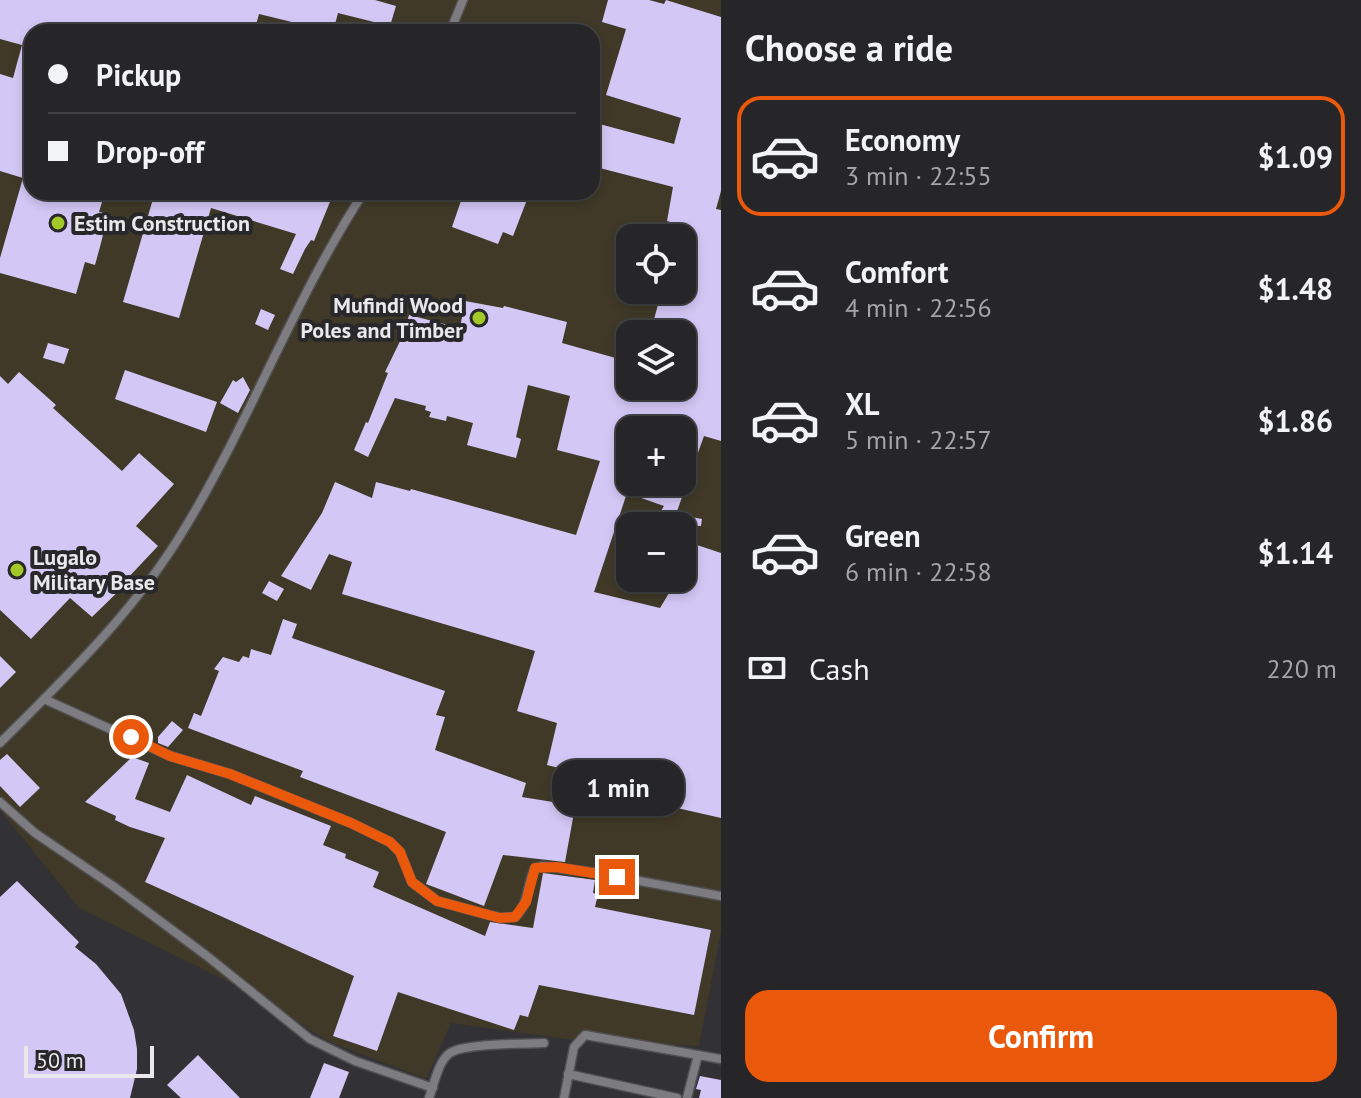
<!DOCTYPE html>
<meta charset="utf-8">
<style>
:root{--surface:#262528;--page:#2e2d30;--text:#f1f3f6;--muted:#a4a5a8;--line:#424245;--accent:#ea580c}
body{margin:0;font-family:"PT Sans",sans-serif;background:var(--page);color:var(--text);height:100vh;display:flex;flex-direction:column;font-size:30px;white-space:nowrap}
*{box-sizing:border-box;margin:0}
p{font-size:26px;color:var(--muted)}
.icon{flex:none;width:44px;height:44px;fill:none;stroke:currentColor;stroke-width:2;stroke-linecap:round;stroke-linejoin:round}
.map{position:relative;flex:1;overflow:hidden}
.side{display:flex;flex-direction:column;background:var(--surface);width:640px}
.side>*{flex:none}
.top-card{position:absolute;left:24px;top:24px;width:576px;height:176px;border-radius:24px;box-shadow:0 4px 12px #0003,0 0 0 2px var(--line);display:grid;align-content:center;height:176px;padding:0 24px;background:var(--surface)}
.controls{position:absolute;left:616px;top:224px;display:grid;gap:16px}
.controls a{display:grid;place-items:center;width:80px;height:80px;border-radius:16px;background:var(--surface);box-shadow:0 4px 12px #0003,0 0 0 2px var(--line);font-size:40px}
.scale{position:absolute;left:24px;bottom:20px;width:130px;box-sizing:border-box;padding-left:8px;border:4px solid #e9e8ea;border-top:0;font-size:22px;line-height:28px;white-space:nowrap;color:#e9e8ea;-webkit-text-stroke:6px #28282b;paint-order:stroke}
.end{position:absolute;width:36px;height:36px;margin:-18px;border:10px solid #ea580c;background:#fff;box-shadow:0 0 0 4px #fff}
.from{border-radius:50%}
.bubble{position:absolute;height:56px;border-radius:24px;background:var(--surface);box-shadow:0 4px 12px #0003,0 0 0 2px var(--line);font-size:26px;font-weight:700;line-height:56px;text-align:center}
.top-card b{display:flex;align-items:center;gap:28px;height:76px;font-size:30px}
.top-card b+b{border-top:2px solid var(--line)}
.top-card i{width:20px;height:20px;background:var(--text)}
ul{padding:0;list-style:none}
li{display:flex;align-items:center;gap:24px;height:120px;margin:0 16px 12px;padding:0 8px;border:4px solid transparent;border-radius:24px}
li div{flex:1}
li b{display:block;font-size:30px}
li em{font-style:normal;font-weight:700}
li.current{border-color:var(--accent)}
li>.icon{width:72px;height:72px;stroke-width:1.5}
h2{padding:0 24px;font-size:36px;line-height:96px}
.pay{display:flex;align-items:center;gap:20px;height:88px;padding:0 24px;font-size:30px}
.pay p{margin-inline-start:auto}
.button{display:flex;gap:16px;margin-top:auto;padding:16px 24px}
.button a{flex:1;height:92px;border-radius:24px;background:var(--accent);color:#fff;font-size:32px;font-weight:700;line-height:92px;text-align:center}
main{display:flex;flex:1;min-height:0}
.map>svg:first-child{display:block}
.industrial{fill:#403928;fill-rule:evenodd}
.building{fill:#d3c7f5;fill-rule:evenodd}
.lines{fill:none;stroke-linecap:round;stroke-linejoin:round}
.lane-casing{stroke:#504f52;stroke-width:11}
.lane{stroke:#7d7c80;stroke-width:8}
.route{stroke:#ea580c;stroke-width:10}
.poi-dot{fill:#a2c927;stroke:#28282b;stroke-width:3}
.labels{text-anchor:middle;stroke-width:8;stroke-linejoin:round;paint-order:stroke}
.poi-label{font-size:22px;font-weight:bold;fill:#e9e8ea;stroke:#28282b;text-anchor:start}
</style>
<main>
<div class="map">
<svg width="721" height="1098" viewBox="0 0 721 1098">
<rect width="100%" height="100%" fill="#323135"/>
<path class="industrial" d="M0 0H721V932L699 1046 566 1039 451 1023 426 1079 330 1042 245 990 79 908 0 810ZM32 32H592V192H32ZM630 238H682V290H630ZM630 334H682V386H630ZM630 430H682V482H630ZM630 526H682V578H630Z"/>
<g class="building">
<polygon points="0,0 375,0 396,6 390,26 338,13 333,32 259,14 254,32 32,32 32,192 105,192 99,212 108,214 101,243 95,265 85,262 76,294 0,273 0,258 23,178 0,171 0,74 13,78 22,45 0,39"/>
<path d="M608 0H649L664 4 666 0 721 17V191L716 209 721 210V441L704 436 676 514 702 519 701 526H652L664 506 627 493 594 592 660 608 678 578H682V540L721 553V818L664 805 667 794 641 788 638 799 579 785 565 862 503 855 484 906 426 884 446 832 300 777 303 771 188 728 194 713 201 716 219 671 214 669 223 657 239 662 243 656 249 658 251 649 271 655 283 619 297 624 292 638 445 691 436 715 445 717 435 750 526 783 522 797 559 803 567 770 547 765 557 723 517 711 535 651 342 594 352 562 329 554 311 590 281 576 322 513 335 482 372 498 376 482 410 491 411 489 576 535 600 461 557 450 570 396 528 385 516 437 521 439 516 458 467 445 473 423 447 416 446 421 429 417 431 412 425 410 426 406 395 398 368 457 354 450 366 422 368 423 388 373 385 372 404 333 409 315 460 328 465 301 503 308 504 306 567 322 562 343 630 362V386H682V371L692 334H650L662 290H682V238H677L681 225 667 221 673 187 592 166V122L674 144 681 118 606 95 626 29 602 22ZM630 430H682V482H630Z"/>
<polygon points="155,192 334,192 314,241 311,240 305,249 293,274 280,269 296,234 211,208 179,318 123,302"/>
<polygon points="464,192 530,192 513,236 503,232 498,244 452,227"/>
<polygon points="261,309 275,315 268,330 255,324"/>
<polygon points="48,343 69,349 64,364 43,358"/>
<polygon points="125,370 217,402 206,432 115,399"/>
<polygon points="19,372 56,405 53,408 122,471 139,453 174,484 136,526 158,546 125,581 127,583 92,617 70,598 31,639 0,610 0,376 8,384"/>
<polygon points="243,377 250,390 238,413 220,403 233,380 236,382"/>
<polygon points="269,581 284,589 277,601 262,593"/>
<polygon points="0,656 16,672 0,688"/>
<polygon points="172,721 183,730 168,747 158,743 158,737"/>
<polygon points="7,754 40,788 20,807 0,786 0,760"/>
<polygon points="132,757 149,763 135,799 170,812 187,775 251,805 255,796 331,826 323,845 346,854 345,858 379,872 373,887 485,936 490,922 533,928 543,873 595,880 593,893 598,894 595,907 711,930 694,1015 539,985 528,1017 520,1015 514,1030 398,992 377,1051 333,1036 354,976 145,882 165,838 130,827 115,820 116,816 85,802"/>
<polygon points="17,881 79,942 75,947 96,964 121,994 134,1030 137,1049 137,1069 130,1098 0,1098 0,897"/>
<polygon points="198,1055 240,1098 181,1098 167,1085"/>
<polygon points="324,1063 349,1072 339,1098 310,1098"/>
<polygon points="700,1076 721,1080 721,1098 699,1098 701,1090 696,1089"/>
</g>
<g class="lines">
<g class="lane-casing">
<g id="lane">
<polyline points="450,32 463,0"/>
<path d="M44 699 170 756 230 774 351 823 390 842 400 852 412 882 437 901 500 918 515 917C530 903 526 885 535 868L542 866 591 872 721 896"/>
<path d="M0 743C65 678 135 611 183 531 250 422 294 299 364 192"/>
<polyline points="0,802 35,833 113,886 207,956 310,1039 355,1061 433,1088"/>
<polyline points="568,1074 677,1098"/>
<path d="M429 1098C434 1085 438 1061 450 1053 464 1043 525 1044 544 1043"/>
<polyline points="564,1098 574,1047 585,1035 721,1059"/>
<polyline points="687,1098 698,1055"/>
</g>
</g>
<use href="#lane" class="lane"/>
</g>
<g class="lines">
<polyline class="route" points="131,737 170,756 230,774 351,823 390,842 400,852 412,882 437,901 500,918 515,917 526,902 535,868 556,867 617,877"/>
</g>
<g class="poi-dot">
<circle cx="58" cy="223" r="8"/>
<circle cx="479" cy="318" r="8"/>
<circle cx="17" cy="570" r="8"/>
</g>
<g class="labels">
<g class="poi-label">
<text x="74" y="231">Estim Construction</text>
<text x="463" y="313" text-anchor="end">Mufindi Wood<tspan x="463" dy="25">Poles and Timber</tspan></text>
<text x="33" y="565">Lugalo<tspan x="33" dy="25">Military Base</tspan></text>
</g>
</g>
</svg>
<div class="controls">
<a><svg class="icon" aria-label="locate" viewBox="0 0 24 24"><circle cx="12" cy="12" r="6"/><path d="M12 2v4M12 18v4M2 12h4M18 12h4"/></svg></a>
<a><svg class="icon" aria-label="layers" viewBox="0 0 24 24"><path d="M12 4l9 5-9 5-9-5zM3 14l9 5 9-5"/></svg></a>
<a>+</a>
<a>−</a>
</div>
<div class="scale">50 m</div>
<i class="end from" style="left:131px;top:737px"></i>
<i class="end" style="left:617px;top:877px"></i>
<div class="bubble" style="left:552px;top:760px;width:132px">1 min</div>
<div class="top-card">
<b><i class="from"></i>Pickup</b>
<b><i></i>Drop-off</b>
</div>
</div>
<section class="side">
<h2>Choose a ride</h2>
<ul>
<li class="current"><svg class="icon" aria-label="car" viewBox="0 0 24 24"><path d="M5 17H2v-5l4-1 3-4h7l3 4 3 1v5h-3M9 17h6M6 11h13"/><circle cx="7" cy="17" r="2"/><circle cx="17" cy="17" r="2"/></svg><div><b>Economy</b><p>3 min · 22:55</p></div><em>$1.09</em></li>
<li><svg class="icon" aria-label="car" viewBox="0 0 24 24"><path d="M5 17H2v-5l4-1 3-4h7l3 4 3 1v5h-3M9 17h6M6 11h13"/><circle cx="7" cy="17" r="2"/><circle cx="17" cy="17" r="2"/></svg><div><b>Comfort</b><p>4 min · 22:56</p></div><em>$1.48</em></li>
<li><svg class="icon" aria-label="car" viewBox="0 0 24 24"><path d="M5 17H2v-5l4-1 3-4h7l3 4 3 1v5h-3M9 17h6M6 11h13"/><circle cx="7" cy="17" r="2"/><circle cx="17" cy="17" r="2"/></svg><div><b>XL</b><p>5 min · 22:57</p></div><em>$1.86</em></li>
<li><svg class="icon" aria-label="car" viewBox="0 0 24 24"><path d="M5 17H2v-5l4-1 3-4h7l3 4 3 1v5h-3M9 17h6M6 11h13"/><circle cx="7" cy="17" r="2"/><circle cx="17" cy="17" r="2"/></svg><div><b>Green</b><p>6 min · 22:58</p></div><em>$1.14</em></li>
</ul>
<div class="pay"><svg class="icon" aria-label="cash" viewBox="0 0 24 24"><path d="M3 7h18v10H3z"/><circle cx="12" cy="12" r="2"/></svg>Cash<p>220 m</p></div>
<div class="button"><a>Confirm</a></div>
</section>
</main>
